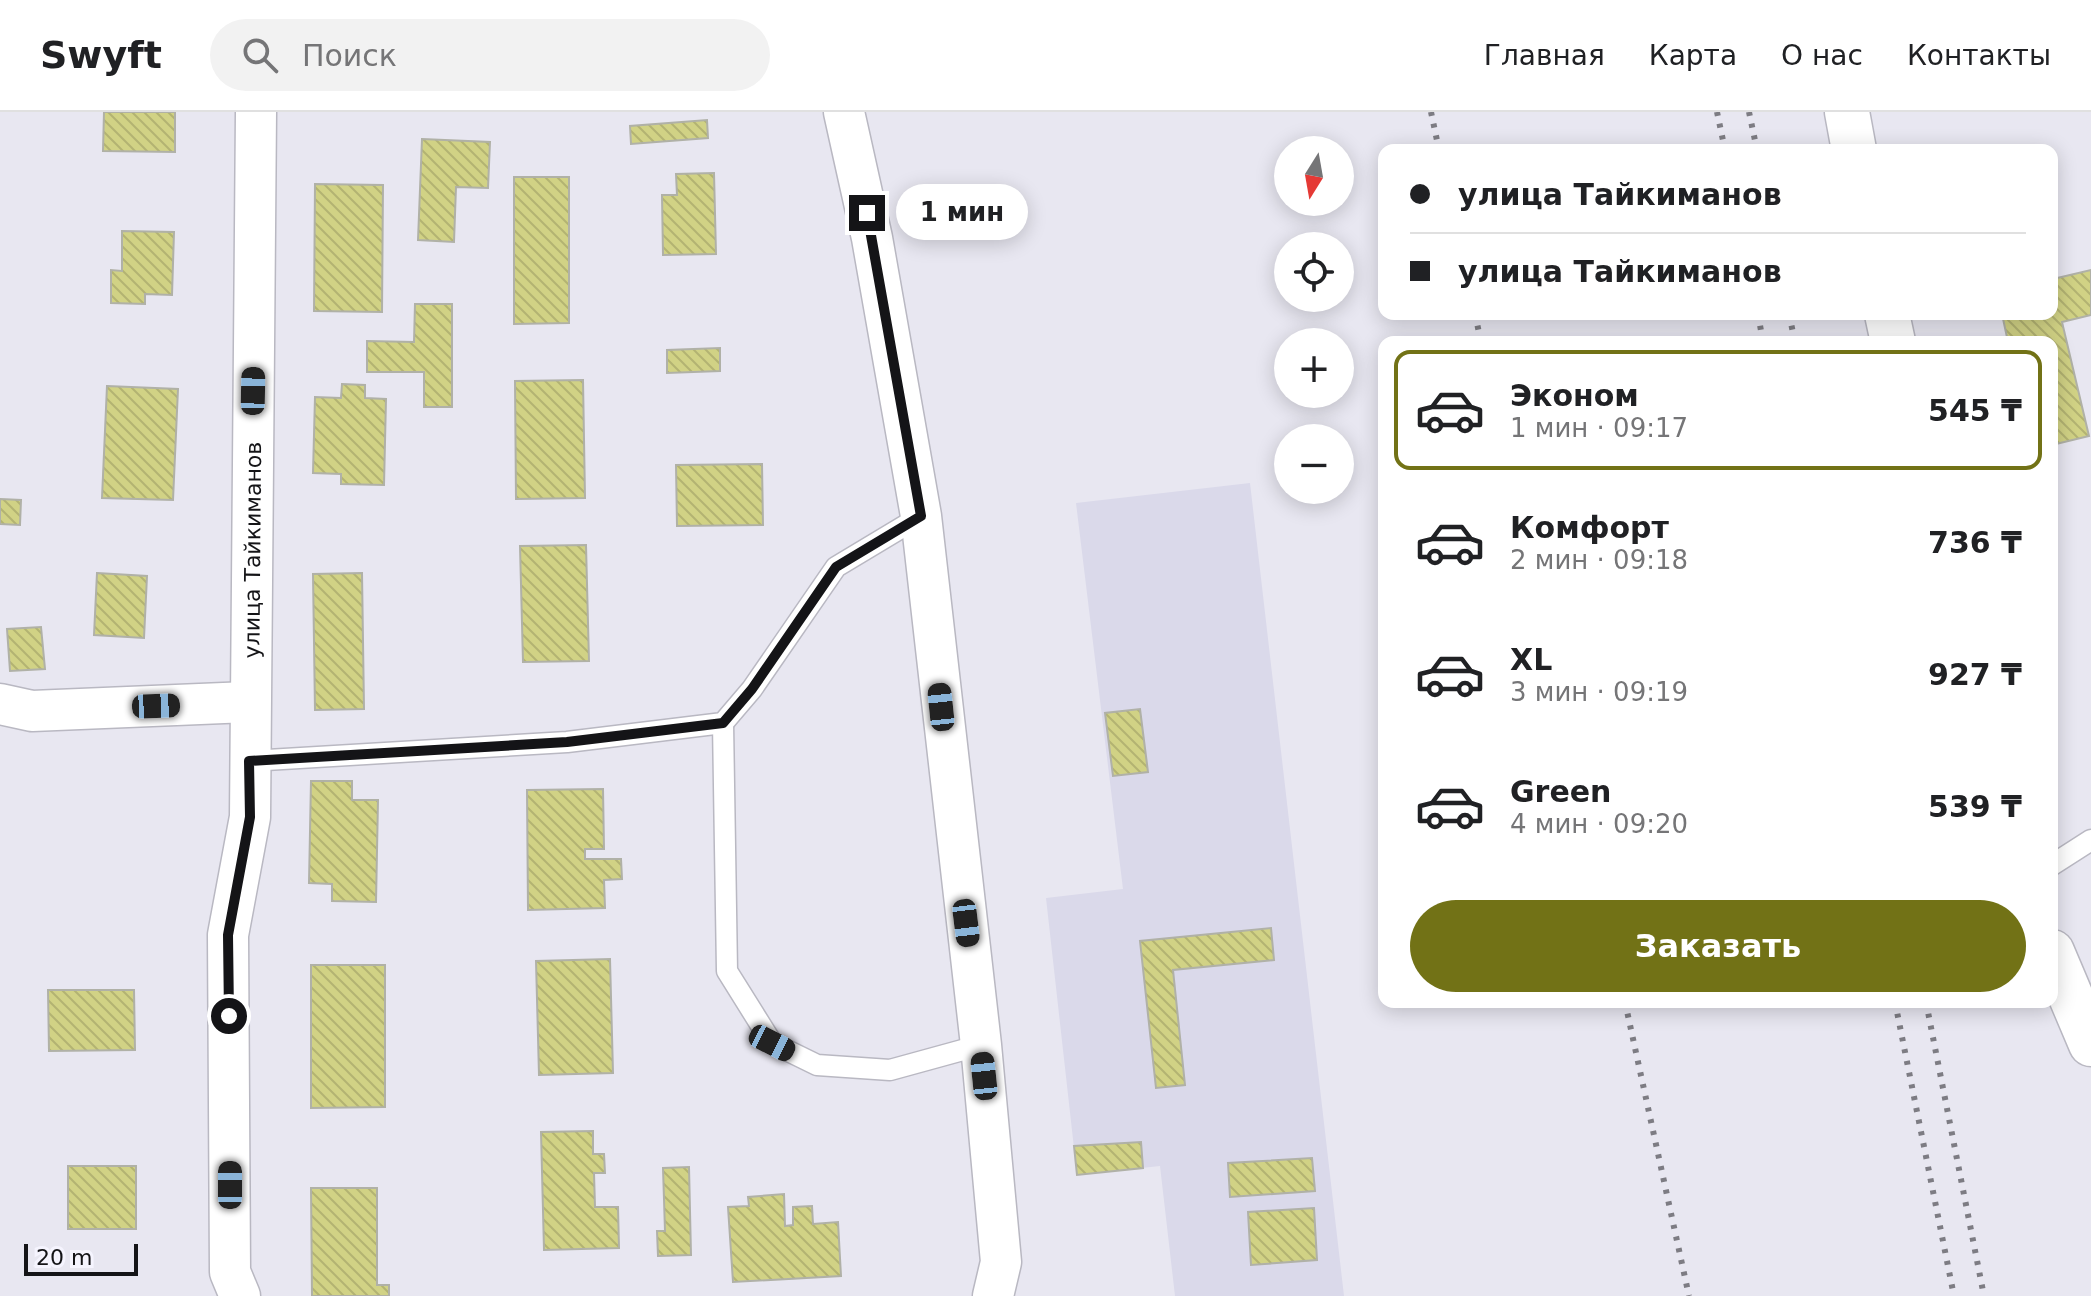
<!DOCTYPE html>
<html lang="ru">
<meta charset="utf-8">
<style>
:root{--surface:#fff;--page:#f2f2f2;--text:#202124;--muted:#757577;--line:#e0e0e0;--accent:#727216}
body{margin:0;font-family:"DejaVu Sans",sans-serif;background:var(--page);color:var(--text);height:100vh;display:flex;flex-direction:column;font-size:30px;white-space:nowrap}
*{box-sizing:border-box;margin:0}
p{font-size:26px;color:var(--muted)}
.icon{flex:none;width:44px;height:44px;fill:none;stroke:currentColor;stroke-width:2;stroke-linecap:round;stroke-linejoin:round}
.map{position:relative;flex:1;overflow:hidden}
.sheet{position:absolute;left:1378px;top:224px;width:680px;height:672px;display:flex;flex-direction:column;background:var(--surface);border-radius:16px;box-shadow:0 4px 20px #0003}
.sheet>*{flex:none}
.guide{position:absolute;left:1378px;top:32px;width:680px;height:176px;border-radius:16px;box-shadow:0 4px 20px #0003;display:grid;align-content:center;height:176px;padding:0 32px;background:var(--surface)}
.needle{width:52px;rotate:191deg}
.buttons{position:absolute;left:1274px;top:24px;display:grid;gap:16px}
.buttons a{display:grid;place-items:center;width:80px;height:80px;border-radius:50%;background:var(--surface);box-shadow:0 4px 20px #0003;font-size:40px}
.scale{position:absolute;left:24px;bottom:20px;width:114px;box-sizing:border-box;padding-left:8px;border:4px solid #141417;border-top:0;font-size:22px;line-height:28px;white-space:nowrap;color:#141417;-webkit-text-stroke:6px #f5f4fe;paint-order:stroke}
.end{position:absolute;width:36px;height:36px;margin:-18px;border:10px solid #141417;background:#fff;box-shadow:0 0 0 4px #fff}
.from{border-radius:50%}
.bubble{position:absolute;height:56px;border-radius:28px;background:var(--surface);box-shadow:0 4px 20px #0003;font-size:26px;font-weight:600;line-height:56px;text-align:center}
.car{position:absolute;width:24px;height:48px;margin:-24px -12px;border-radius:10px;box-shadow:0 0 6px 2px #0007;background:linear-gradient(#222 24%,#8ab4d8 0 40%,#222 0 76%,#8ab4d8 0 86%,#222 0)}
.guide b{display:flex;align-items:center;gap:28px;height:76px;font-size:30px}
.guide b+b{border-top:2px solid var(--line)}
.guide i{width:20px;height:20px;background:var(--text)}
ul{padding:14px 0 0;list-style:none}
li{display:flex;align-items:center;gap:24px;height:120px;margin:0 16px 12px;padding:0 16px;border:4px solid transparent;border-radius:16px}
li div{flex:1}
li b{display:block;font-size:30px}
li em{font-style:normal;font-weight:600}
li.selected{border-color:var(--accent)}
li>.icon{width:72px;height:72px;stroke-width:1.5}
.button{display:flex;gap:16px;margin-top:auto;padding:16px 32px}
.button a{flex:1;height:92px;border-radius:48px;background:var(--accent);color:#fff;font-size:32px;font-weight:600;line-height:92px;text-align:center}
header{display:flex;align-items:center;gap:48px;box-sizing:border-box;height:112px;padding:0 40px;background:var(--surface);border-bottom:2px solid var(--line)}
header strong{font-size:38px}
nav{display:flex;gap:44px;margin-inline-start:auto;font-size:28px}
.search{width:560px;height:72px;background:var(--page);display:flex;align-items:center;gap:20px;box-sizing:border-box;padding:0 28px;border-radius:44px;color:var(--muted);font-size:30px}
.map>svg:first-child{display:block}
.built{fill:#dad9ea}
.building{fill:url(#building-back-hatch);stroke:#b0b1a7;stroke-width:2}
.lines{fill:none;stroke-linecap:round;stroke-linejoin:round}
.lane-casing{stroke:#b9b8c2;stroke-width:23}
.street-casing{stroke:#b9b8c2;stroke-width:43}
.secondary-casing{stroke:#b9b8c2;stroke-width:47}
.lane{stroke:#fff;stroke-width:20}
.street{stroke:#fff;stroke-width:40}
.secondary{stroke:#fff;stroke-width:44}
.rail{stroke:#7d7c83;stroke-width:6;stroke-dasharray:4 8;stroke-linecap:butt}
.route{stroke:#141417;stroke-width:10}
.labels{text-anchor:middle;stroke-width:7;stroke-linejoin:round;paint-order:stroke}
.street-label{font-size:22px;fill:#141417;stroke:#f5f4fe}
</style>
<header>
<strong>Swyft</strong>
<div class="search"><svg class="icon" aria-label="search" viewBox="0 0 24 24"><circle cx="10" cy="10" r="6"/><path d="M15 15l6 6"/></svg>Поиск</div>
<nav><a>Главная</a><a>Карта</a><a>О нас</a><a>Контакты</a></nav>
</header>
<div class="map">
<svg width="2091" height="1184" viewBox="0 0 2091 1184">
<defs>
<pattern id="building-back-hatch" width="6" height="6" patternUnits="userSpaceOnUse" patternTransform="scale(2)"><rect width="6" height="6" fill="#d1d285"/><path d="M-1 5l2 2M0 0l6 6M5-1l2 2" fill="none" stroke="#b3b372"/></pattern>
</defs>
<rect width="100%" height="100%" fill="#e8e7f1"/>
<polygon class="built" points="1250,371 1344,1184 1175,1184 1160,1054 1077,1063 1046,786 1123,777 1076,391"/>
<g class="building">
<polygon points="104,0 175,0 175,40 103,39"/>
<polygon points="707,8 708,26 631,32 630,14"/>
<polygon points="422,27 490,30 488,76 456,75 454,130 418,128"/>
<polygon points="714,61 716,142 663,143 662,83 677,83 676,62"/>
<polygon points="514,65 569,65 569,211 514,212"/>
<polygon points="315,72 383,73 382,200 314,199"/>
<polygon points="122,119 174,120 172,183 145,182 145,192 111,191 111,158 122,159"/>
<polygon points="2091,158 2091,203 2062,210 2089,324 2052,333 2052,230 2008,230 2002,202 2052,202 2052,162 2053,167"/>
<polygon points="415,192 452,192 452,295 424,295 424,260 367,260 367,229 414,230"/>
<polygon points="720,236 720,259 667,261 667,238"/>
<polygon points="583,268 585,386 516,387 515,269"/>
<polygon points="342,272 365,273 365,286 386,287 384,373 341,372 341,362 313,361 315,285 341,286"/>
<polygon points="107,274 178,277 173,388 102,386"/>
<polygon points="762,352 763,413 677,414 676,353"/>
<polygon points="0,387 21,388 20,413 0,412"/>
<polygon points="586,433 589,549 523,550 520,434"/>
<polygon points="97,461 147,464 144,526 94,523"/>
<polygon points="362,461 364,597 315,598 313,462"/>
<polygon points="41,515 45,557 10,559 7,517"/>
<polygon points="1140,597 1148,660 1113,664 1105,601"/>
<polygon points="311,669 352,669 352,688 378,688 376,790 332,789 332,772 309,771"/>
<polygon points="603,677 604,737 585,737 585,747 621,747 622,767 604,768 605,796 528,798 527,678"/>
<polygon points="1271,816 1274,848 1173,858 1185,973 1156,976 1140,829"/>
<polygon points="610,847 613,961 539,963 536,849"/>
<polygon points="311,853 385,853 385,995 311,996"/>
<polygon points="48,878 134,878 135,938 49,939"/>
<polygon points="593,1019 593,1042 604,1042 605,1061 594,1061 595,1095 618,1095 619,1136 544,1138 541,1020"/>
<polygon points="1141,1030 1143,1056 1077,1063 1074,1034"/>
<polygon points="1312,1046 1315,1079 1230,1085 1228,1051"/>
<rect x="68" y="1054" width="68" height="63"/>
<polygon points="689,1055 691,1143 658,1144 657,1119 665,1119 663,1056"/>
<polygon points="311,1076 377,1076 377,1173 389,1173 389,1184 312,1184"/>
<polygon points="784,1082 785,1114 793,1113 793,1095 812,1094 813,1112 838,1110 841,1164 733,1170 728,1095 749,1094 748,1085"/>
<polygon points="1314,1096 1317,1148 1251,1153 1248,1100"/>
</g>
<g class="lines">
<g class="lane-casing">
<g id="lane">
<polyline points="723,611 727,859 772,931 817,953 890,958 981,933"/>
<polyline points="249,649 567,630 723,611 752,577 836,455 921,404"/>
<polyline points="2052,753 2091,728"/>
</g>
</g>
<g class="street-casing">
<g id="street">
<polyline points="844,0 872,126 921,404 981,933 1001,1150 993,1184"/>
<polyline points="0,592 32,599 248,590"/>
<path id="s1" d="M240 1184 230 1160 228 823 250 705 256 0"/>
</g>
</g>
<g class="secondary-casing">
<g id="secondary">
<polyline points="1847,0 1854,38"/>
<polyline points="1887,202 1893,230"/>
<polyline points="2052,840 2091,932"/>
</g>
</g>
<use href="#lane" class="lane"/>
<use href="#street" class="street"/>
<use href="#secondary" class="secondary"/>
<g class="rail">
<polyline points="1431,0 1439,38"/>
<polyline points="1717,0 1725,38"/>
<polyline points="1749,0 1757,38"/>
<polyline points="1475,202 1481,230"/>
<polyline points="1758,202 1763,230"/>
<polyline points="1789,202 1795,230"/>
<polyline points="1625,890 1689,1184"/>
<polyline points="1895,890 1954,1184"/>
<polyline points="1926,890 1984,1184"/>
</g>
</g>
<g class="lines">
<polyline class="route" points="229,904 228,823 250,705 249,649 567,630 723,611 752,577 836,455 921,404 867,101"/>
</g>
<g class="labels">
<g class="street-label">
<text dy="8" stroke="none"><textPath href="#s1" startOffset="750">улица Тайкиманов</textPath></text>
</g>
</g>
</svg>
<div class="buttons">
<a><svg class="needle" viewBox="-14 -14 28 28"><path d="M0-13l5 13h-10z" fill="#e53935"/><path d="M0 13l5-13h-10z" fill="#757577"/></svg></a>
<a><svg class="icon" aria-label="locate" viewBox="0 0 24 24"><circle cx="12" cy="12" r="6"/><path d="M12 2v4M12 18v4M2 12h4M18 12h4"/></svg></a>
<a>+</a>
<a>−</a>
</div>
<div class="scale">20 m</div>
<i class="end from" style="left:229px;top:904px"></i>
<i class="end" style="left:867px;top:101px"></i>
<div class="bubble" style="left:896px;top:72px;width:132px">1 мин</div>
<i class="car" style="left:253px;top:279px;rotate:1deg"></i>
<i class="car" style="left:156px;top:594px;rotate:88deg"></i>
<i class="car" style="left:941px;top:595px;rotate:354deg"></i>
<i class="car" style="left:966px;top:811px;rotate:173deg"></i>
<i class="car" style="left:772px;top:931px;rotate:117deg"></i>
<i class="car" style="left:984px;top:964px;rotate:354deg"></i>
<i class="car" style="left:230px;top:1073px;rotate:0deg"></i>
<div class="guide">
<b><i class="from"></i>улица Тайкиманов</b>
<b><i></i>улица Тайкиманов</b>
</div>
<section class="sheet">
<ul>
<li class="selected"><svg class="icon" aria-label="car" viewBox="0 0 24 24"><path d="M5 17H2v-5l4-1 3-4h7l3 4 3 1v5h-3M9 17h6M6 11h13"/><circle cx="7" cy="17" r="2"/><circle cx="17" cy="17" r="2"/></svg><div><b>Эконом</b><p>1 мин · 09:17</p></div><em>545 ₸</em></li>
<li><svg class="icon" aria-label="car" viewBox="0 0 24 24"><path d="M5 17H2v-5l4-1 3-4h7l3 4 3 1v5h-3M9 17h6M6 11h13"/><circle cx="7" cy="17" r="2"/><circle cx="17" cy="17" r="2"/></svg><div><b>Комфорт</b><p>2 мин · 09:18</p></div><em>736 ₸</em></li>
<li><svg class="icon" aria-label="car" viewBox="0 0 24 24"><path d="M5 17H2v-5l4-1 3-4h7l3 4 3 1v5h-3M9 17h6M6 11h13"/><circle cx="7" cy="17" r="2"/><circle cx="17" cy="17" r="2"/></svg><div><b>XL</b><p>3 мин · 09:19</p></div><em>927 ₸</em></li>
<li><svg class="icon" aria-label="car" viewBox="0 0 24 24"><path d="M5 17H2v-5l4-1 3-4h7l3 4 3 1v5h-3M9 17h6M6 11h13"/><circle cx="7" cy="17" r="2"/><circle cx="17" cy="17" r="2"/></svg><div><b>Green</b><p>4 мин · 09:20</p></div><em>539 ₸</em></li>
</ul>
<div class="button"><a>Заказать</a></div>
</section>
</div>
